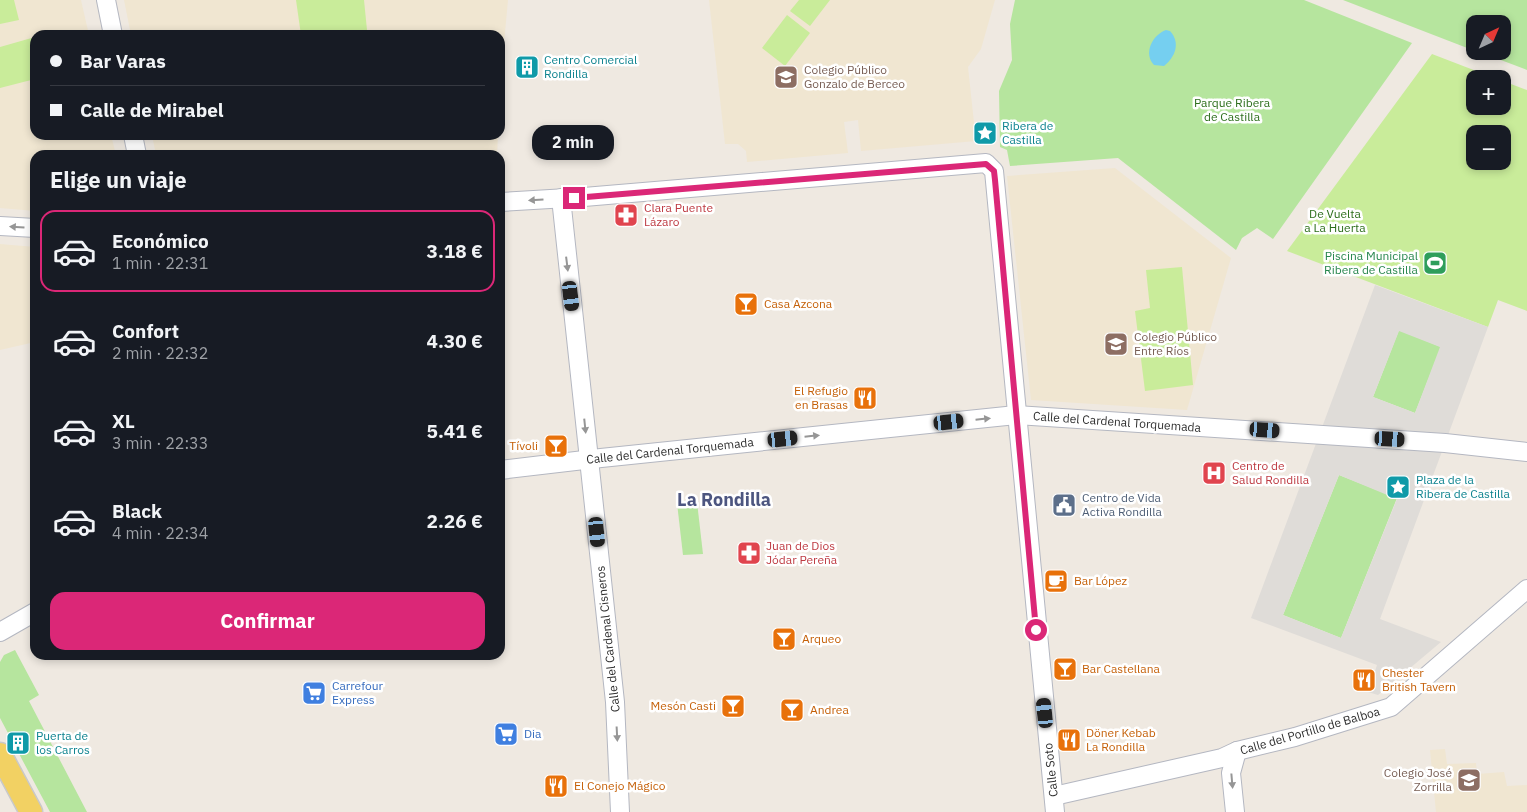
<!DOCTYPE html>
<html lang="es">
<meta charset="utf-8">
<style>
:root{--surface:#171b24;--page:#242831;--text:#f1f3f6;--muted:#9ea1a6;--line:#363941;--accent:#db2777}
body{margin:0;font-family:"IBM Plex Sans",sans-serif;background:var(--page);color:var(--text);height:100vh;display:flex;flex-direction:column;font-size:19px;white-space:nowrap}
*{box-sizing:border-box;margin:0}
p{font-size:16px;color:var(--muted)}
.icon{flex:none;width:28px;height:28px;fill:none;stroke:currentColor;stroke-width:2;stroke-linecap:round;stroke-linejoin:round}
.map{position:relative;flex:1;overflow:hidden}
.sheet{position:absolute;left:30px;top:150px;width:475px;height:510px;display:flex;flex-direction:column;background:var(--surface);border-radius:15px;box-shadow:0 2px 8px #0003}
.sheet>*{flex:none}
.hud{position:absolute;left:30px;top:30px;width:475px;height:110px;border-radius:15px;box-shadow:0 2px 8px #0003;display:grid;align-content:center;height:110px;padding:0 20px;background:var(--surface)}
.needle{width:32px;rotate:44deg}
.tools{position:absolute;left:1466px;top:15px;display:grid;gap:10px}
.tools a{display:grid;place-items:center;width:45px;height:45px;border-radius:10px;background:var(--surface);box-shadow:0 2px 8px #0003;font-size:25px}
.end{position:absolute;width:22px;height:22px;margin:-11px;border:6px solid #db2777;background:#fff;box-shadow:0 0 0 2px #fff}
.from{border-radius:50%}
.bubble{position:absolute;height:35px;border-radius:15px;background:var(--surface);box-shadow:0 2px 8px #0003;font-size:16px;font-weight:700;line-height:35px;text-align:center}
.car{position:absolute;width:15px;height:30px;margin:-15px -8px;border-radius:6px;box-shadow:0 0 4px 1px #0007;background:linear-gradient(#222 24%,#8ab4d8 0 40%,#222 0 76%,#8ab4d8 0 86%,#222 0)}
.hud b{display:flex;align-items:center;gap:18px;height:48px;font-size:19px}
.hud b+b{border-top:1px solid var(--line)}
.hud i{width:12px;height:12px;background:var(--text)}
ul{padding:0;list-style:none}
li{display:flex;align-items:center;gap:15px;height:82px;margin:0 10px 8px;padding:0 10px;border:2px solid transparent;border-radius:15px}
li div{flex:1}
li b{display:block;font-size:19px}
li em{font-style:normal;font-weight:700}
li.current{border-color:var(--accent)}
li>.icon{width:45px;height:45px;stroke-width:1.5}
h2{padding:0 20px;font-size:22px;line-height:60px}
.action{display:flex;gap:10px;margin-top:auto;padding:10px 20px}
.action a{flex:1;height:58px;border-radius:15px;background:var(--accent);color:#fff;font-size:20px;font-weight:700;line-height:58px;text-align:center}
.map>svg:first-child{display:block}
.education{fill:#f0e6d1}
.green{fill:#b6e59e}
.pitch{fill:#c9ec9a;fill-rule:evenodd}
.plaza{fill:#dfdcd8;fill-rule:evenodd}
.water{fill:#75cff0}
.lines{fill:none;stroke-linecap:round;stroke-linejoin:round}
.minor-casing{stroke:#b4b7c1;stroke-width:20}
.major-casing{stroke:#c9c9c9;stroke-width:25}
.minor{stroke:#fff;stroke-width:18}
.major{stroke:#f2d163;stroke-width:22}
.oneway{fill:#969696}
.route{stroke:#db2777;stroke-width:6}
.labels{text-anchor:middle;stroke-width:5;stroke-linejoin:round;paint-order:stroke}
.culture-label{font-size:12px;fill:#0d838f;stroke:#fff;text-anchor:start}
.education-label{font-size:12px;fill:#785e54;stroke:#fff;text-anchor:start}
.park-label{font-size:12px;fill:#2c6e1b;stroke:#fff}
.health-label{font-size:12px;fill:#be3a42;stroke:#fff;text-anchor:start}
.leisure-label{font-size:12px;fill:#27864d;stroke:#fff;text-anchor:end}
.food-label{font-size:12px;fill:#c56008;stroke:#fff;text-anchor:start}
.street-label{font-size:12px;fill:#2e2e2e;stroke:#fff}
.service-label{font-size:12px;fill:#4e5e75;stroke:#fff;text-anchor:start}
.shop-label{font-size:12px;fill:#366cbe;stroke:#fff;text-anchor:start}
.district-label{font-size:18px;font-weight:bold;fill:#4d5680;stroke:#fff}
</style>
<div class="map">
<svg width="1527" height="812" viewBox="0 0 1527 812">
<rect width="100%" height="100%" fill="#efe9e1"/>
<g class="education">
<polygon points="0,0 81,0 89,35 35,35 35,135 111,135 116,155 35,155 35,211 0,208"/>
<polygon points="124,0 508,0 500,87 500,35 131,35"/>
<polygon points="709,0 995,0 981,49 968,67 976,141 861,151 858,120 844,122 848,153 747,162 746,151 738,144 725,144"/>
<polygon points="152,135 498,135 497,155 443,155 439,152 401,155 156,155"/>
<polygon points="1115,168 1231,258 1187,410 1031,400 1007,176"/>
<polygon points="0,244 35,247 35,342 0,350"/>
<polygon points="1445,749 1447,764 1476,763 1477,774 1504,772 1507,786 1527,785 1527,812 1436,812 1430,750"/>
</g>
<g class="green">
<polygon points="1015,0 1304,0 1412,43 1273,239 1257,228 1242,238 1236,250 1118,158 1010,166 1007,150 1000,147 999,91 1012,60 1010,24"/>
<polygon points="1343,0 1527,0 1527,70 1477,51 1502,51 1502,24 1475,24 1475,51"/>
<polygon points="1399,330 1441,347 1415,413 1373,397"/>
<polygon points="1339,475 1397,498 1341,638 1283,615"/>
<polygon points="697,502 703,554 683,555 677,503"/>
<polygon points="15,650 39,695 29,701 87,812 50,812 0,718 0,662 4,655"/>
</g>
<g class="pitch">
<polygon points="0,0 14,0 19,20 0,24"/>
<polygon points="296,0 364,0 367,30 333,35 301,35"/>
<polygon points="799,0 830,0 810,26 790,11"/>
<polygon points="787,15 810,33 785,66 762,48"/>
<polygon points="35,37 35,79 0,88 0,47"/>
<path d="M1432 54 1497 79H1475V106H1502L1503 81 1527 90V311L1498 300 1488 327 1287 251ZM1475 134H1502V161H1475Z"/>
<polygon points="1182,267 1193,385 1145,391 1135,311 1150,308 1146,270"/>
</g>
<path class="plaza" d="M1375 285 1488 327 1380 619 1441 642 1378 695 1368 692 1377 665 1251 618ZM1399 331 1440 347 1415 413 1373 397ZM1339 475 1397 499 1341 638 1283 615Z"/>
<path class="water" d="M1166 30 1170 31C1181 43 1175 57 1164 66L1154 65C1143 54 1152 35 1166 30Z"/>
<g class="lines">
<g class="minor-casing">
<g id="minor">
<polyline points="106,0 113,35"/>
<polyline points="133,135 137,155"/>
<polyline points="561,198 615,702 620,812"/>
<polyline points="500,202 584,197 986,163 994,171 1055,812"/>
<polyline points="0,226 35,228"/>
<polyline points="500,470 601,458 1016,415 1445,443 1527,452"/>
<polyline points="0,632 35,612"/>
<polyline points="1054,796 1222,758 1237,751 1295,737 1391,707 1527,589"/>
<polyline points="1235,812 1231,773 1237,751"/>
</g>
</g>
<g class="major-casing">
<polyline id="major" points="0,754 31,812"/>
</g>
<use href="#minor" class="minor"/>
<use href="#major" class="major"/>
</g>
<defs><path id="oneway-solid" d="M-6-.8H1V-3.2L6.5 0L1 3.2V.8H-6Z" transform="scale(1.25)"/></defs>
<g class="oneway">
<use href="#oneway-solid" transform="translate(536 200) rotate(176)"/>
<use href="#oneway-solid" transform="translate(17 227) rotate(-176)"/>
<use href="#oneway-solid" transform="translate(567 264) rotate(83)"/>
<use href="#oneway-solid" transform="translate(983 419) rotate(-6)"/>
<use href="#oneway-solid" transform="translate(585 426) rotate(84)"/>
<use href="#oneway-solid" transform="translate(812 436) rotate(-6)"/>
<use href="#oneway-solid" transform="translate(617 734) rotate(87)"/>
<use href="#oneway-solid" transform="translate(1232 781) rotate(85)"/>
</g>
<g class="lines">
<polyline class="route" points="574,198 986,164 994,171 995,180 1036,630"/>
</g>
<defs>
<g id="building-square" transform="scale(1.25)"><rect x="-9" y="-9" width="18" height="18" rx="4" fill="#0f9aa8" stroke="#fff"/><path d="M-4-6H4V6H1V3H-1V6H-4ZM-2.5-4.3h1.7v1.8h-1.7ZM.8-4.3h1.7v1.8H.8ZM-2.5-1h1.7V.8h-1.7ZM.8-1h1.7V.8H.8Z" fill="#fff"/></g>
<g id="school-square" transform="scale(1.25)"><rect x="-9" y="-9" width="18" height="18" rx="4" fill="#8d6e63" stroke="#fff"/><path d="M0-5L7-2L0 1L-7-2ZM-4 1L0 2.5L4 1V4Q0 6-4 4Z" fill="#fff"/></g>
<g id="sight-square" transform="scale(1.25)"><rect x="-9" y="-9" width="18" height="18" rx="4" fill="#0f9aa8" stroke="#fff"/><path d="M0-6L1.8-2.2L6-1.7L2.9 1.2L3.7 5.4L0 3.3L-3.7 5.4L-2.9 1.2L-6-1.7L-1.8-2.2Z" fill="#fff"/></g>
<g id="pharmacy-square" transform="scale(1.25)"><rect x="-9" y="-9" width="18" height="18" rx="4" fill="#e0444e" stroke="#fff"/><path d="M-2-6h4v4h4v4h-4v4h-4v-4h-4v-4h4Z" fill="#fff"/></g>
<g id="stadium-square" transform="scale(1.25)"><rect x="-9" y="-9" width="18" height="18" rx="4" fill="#2e9e5b" stroke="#fff"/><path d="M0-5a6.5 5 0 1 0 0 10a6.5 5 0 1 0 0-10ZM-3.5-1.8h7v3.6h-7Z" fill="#fff"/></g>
<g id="bar-square" transform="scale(1.25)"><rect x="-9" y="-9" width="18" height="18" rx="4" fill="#e8710a" stroke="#fff"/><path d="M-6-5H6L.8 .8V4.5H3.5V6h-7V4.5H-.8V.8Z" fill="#fff"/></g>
<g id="restaurant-square" transform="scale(1.25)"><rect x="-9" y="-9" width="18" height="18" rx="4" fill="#e8710a" stroke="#fff"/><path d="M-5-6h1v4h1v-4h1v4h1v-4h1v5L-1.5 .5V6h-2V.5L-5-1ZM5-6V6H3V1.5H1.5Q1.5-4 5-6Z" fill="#fff"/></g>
<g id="hospital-square" transform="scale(1.25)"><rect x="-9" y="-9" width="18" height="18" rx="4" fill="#e0444e" stroke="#fff"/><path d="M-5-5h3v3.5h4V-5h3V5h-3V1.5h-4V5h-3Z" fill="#fff"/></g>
<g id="civic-square" transform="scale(1.25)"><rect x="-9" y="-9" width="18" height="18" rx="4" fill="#5c6f8a" stroke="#fff"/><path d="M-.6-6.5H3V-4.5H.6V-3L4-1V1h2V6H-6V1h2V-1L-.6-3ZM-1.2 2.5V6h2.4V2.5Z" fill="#fff"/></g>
<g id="cafe-square" transform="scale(1.25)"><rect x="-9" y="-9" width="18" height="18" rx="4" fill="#e8710a" stroke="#fff"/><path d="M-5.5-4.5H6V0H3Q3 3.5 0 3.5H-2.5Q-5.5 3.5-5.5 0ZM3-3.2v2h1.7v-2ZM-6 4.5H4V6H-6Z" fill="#fff"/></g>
<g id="supermarket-square" transform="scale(1.25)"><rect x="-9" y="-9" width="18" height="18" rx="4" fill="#3f7fe0" stroke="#fff"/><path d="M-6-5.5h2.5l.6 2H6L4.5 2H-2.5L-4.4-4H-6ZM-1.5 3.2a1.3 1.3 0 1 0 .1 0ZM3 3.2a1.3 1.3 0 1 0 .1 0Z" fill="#fff"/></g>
</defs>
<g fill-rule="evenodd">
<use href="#building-square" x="527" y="67"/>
<use href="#school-square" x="786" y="77"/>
<use href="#sight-square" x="985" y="133"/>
<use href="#pharmacy-square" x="626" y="215"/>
<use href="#stadium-square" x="1435" y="263"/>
<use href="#bar-square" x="746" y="304"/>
<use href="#school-square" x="1116" y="344"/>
<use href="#restaurant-square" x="865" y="398"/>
<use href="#bar-square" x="556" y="446"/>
<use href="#hospital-square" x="1214" y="473"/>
<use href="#sight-square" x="1398" y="487"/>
<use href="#civic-square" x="1064" y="505"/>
<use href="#pharmacy-square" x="749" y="553"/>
<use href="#cafe-square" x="1056" y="581"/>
<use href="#bar-square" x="784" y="639"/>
<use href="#bar-square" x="1065" y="669"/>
<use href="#restaurant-square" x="1364" y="680"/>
<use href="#supermarket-square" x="314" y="693"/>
<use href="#bar-square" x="733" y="706"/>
<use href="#bar-square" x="792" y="710"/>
<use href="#supermarket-square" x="506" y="734"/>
<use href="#restaurant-square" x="1069" y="740"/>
<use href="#building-square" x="18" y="743"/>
<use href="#school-square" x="1469" y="780"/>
<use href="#restaurant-square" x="556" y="786"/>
</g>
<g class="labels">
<g class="culture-label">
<text x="544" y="64">Centro Comercial<tspan x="544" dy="14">Rondilla</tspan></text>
<text x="1002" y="130">Ribera de<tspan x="1002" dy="14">Castilla</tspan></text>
<text x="1416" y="484">Plaza de la<tspan x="1416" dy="14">Ribera de Castilla</tspan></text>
<text x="36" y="740">Puerta de<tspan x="36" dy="14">los Carros</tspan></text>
</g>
<g class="education-label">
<text x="804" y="74">Colegio Público<tspan x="804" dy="14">Gonzalo de Berceo</tspan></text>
<text x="1134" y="341">Colegio Público<tspan x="1134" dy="14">Entre Ríos</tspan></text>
<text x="1452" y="777" text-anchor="end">Colegio José<tspan x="1452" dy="14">Zorrilla</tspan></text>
</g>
<g class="park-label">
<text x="1232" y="107">Parque Ribera<tspan x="1232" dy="14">de Castilla</tspan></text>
<text x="1335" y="218">De Vuelta<tspan x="1335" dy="14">a La Huerta</tspan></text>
</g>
<g class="health-label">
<text x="644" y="212">Clara Puente<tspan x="644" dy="14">Lázaro</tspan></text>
<text x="1232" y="470">Centro de<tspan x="1232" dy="14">Salud Rondilla</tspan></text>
<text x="766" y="550">Juan de Dios<tspan x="766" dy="14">Jódar Pereña</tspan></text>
</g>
<g class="leisure-label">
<text x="1418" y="260">Piscina Municipal<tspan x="1418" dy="14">Ribera de Castilla</tspan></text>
</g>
<g class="food-label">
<text x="764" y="308">Casa Azcona</text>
<text x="848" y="395" text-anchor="end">El Refugio<tspan x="848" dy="14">en Brasas</tspan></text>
<text x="538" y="450" text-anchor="end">Tívoli</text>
<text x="1074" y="585">Bar López</text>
<text x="802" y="643">Arqueo</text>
<text x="1082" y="673">Bar Castellana</text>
<text x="1382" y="677">Chester<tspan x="1382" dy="14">British Tavern</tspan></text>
<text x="716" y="710" text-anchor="end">Mesón Casti</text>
<text x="810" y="714">Andrea</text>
<text x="1086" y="737">Döner Kebab<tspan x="1086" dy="14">La Rondilla</tspan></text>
<text x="574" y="790">El Conejo Mágico</text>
</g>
<g class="street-label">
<text transform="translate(1117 422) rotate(4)" y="4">Calle del Cardenal Torquemada</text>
<text transform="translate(670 451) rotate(-6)" y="4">Calle del Cardenal Torquemada</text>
<text transform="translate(608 639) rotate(-96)" y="4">Calle del Cardenal Cisneros</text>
<text transform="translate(1310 731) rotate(-16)" y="4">Calle del Portillo de Balboa</text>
<text transform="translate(1051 770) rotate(-96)" y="4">Calle Soto</text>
</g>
<g class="service-label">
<text x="1082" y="502">Centro de Vida<tspan x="1082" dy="14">Activa Rondilla</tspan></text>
</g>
<g class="shop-label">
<text x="332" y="690">Carrefour<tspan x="332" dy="14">Express</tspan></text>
<text x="524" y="738">Dia</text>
</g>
<g class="district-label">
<text x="724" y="506">La Rondilla</text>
</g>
</g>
</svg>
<div class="tools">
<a><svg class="needle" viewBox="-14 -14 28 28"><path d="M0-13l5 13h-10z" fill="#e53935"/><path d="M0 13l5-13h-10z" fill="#9ea1a6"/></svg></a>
<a>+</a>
<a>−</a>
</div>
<i class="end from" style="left:1036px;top:630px"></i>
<i class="end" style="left:574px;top:198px"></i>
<div class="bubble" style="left:532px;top:125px;width:82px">2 min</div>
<i class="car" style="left:571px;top:296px;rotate:173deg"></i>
<i class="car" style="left:949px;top:422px;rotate:84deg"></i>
<i class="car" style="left:1265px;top:430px;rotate:94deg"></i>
<i class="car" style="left:783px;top:439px;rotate:84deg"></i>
<i class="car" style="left:1390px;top:439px;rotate:93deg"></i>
<i class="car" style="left:597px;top:532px;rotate:174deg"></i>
<i class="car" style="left:1045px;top:713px;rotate:354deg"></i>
<div class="hud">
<b><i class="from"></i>Bar Varas</b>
<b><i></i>Calle de Mirabel</b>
</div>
<section class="sheet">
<h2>Elige un viaje</h2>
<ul>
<li class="current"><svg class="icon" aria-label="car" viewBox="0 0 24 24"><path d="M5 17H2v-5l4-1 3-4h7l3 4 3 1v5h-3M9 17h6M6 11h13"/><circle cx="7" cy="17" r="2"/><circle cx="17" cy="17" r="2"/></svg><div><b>Económico</b><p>1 min · 22:31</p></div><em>3.18 €</em></li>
<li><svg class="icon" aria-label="car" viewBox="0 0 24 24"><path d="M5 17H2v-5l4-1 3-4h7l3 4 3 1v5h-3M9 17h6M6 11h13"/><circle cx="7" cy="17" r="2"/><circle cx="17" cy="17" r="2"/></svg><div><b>Confort</b><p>2 min · 22:32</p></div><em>4.30 €</em></li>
<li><svg class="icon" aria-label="car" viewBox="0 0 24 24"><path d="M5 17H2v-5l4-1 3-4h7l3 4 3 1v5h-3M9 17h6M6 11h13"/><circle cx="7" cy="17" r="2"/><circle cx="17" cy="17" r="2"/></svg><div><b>XL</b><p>3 min · 22:33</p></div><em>5.41 €</em></li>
<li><svg class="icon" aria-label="car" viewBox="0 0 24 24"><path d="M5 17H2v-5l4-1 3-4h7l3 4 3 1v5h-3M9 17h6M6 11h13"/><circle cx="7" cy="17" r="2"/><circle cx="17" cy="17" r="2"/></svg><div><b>Black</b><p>4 min · 22:34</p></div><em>2.26 €</em></li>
</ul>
<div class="action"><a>Confirmar</a></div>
</section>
</div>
